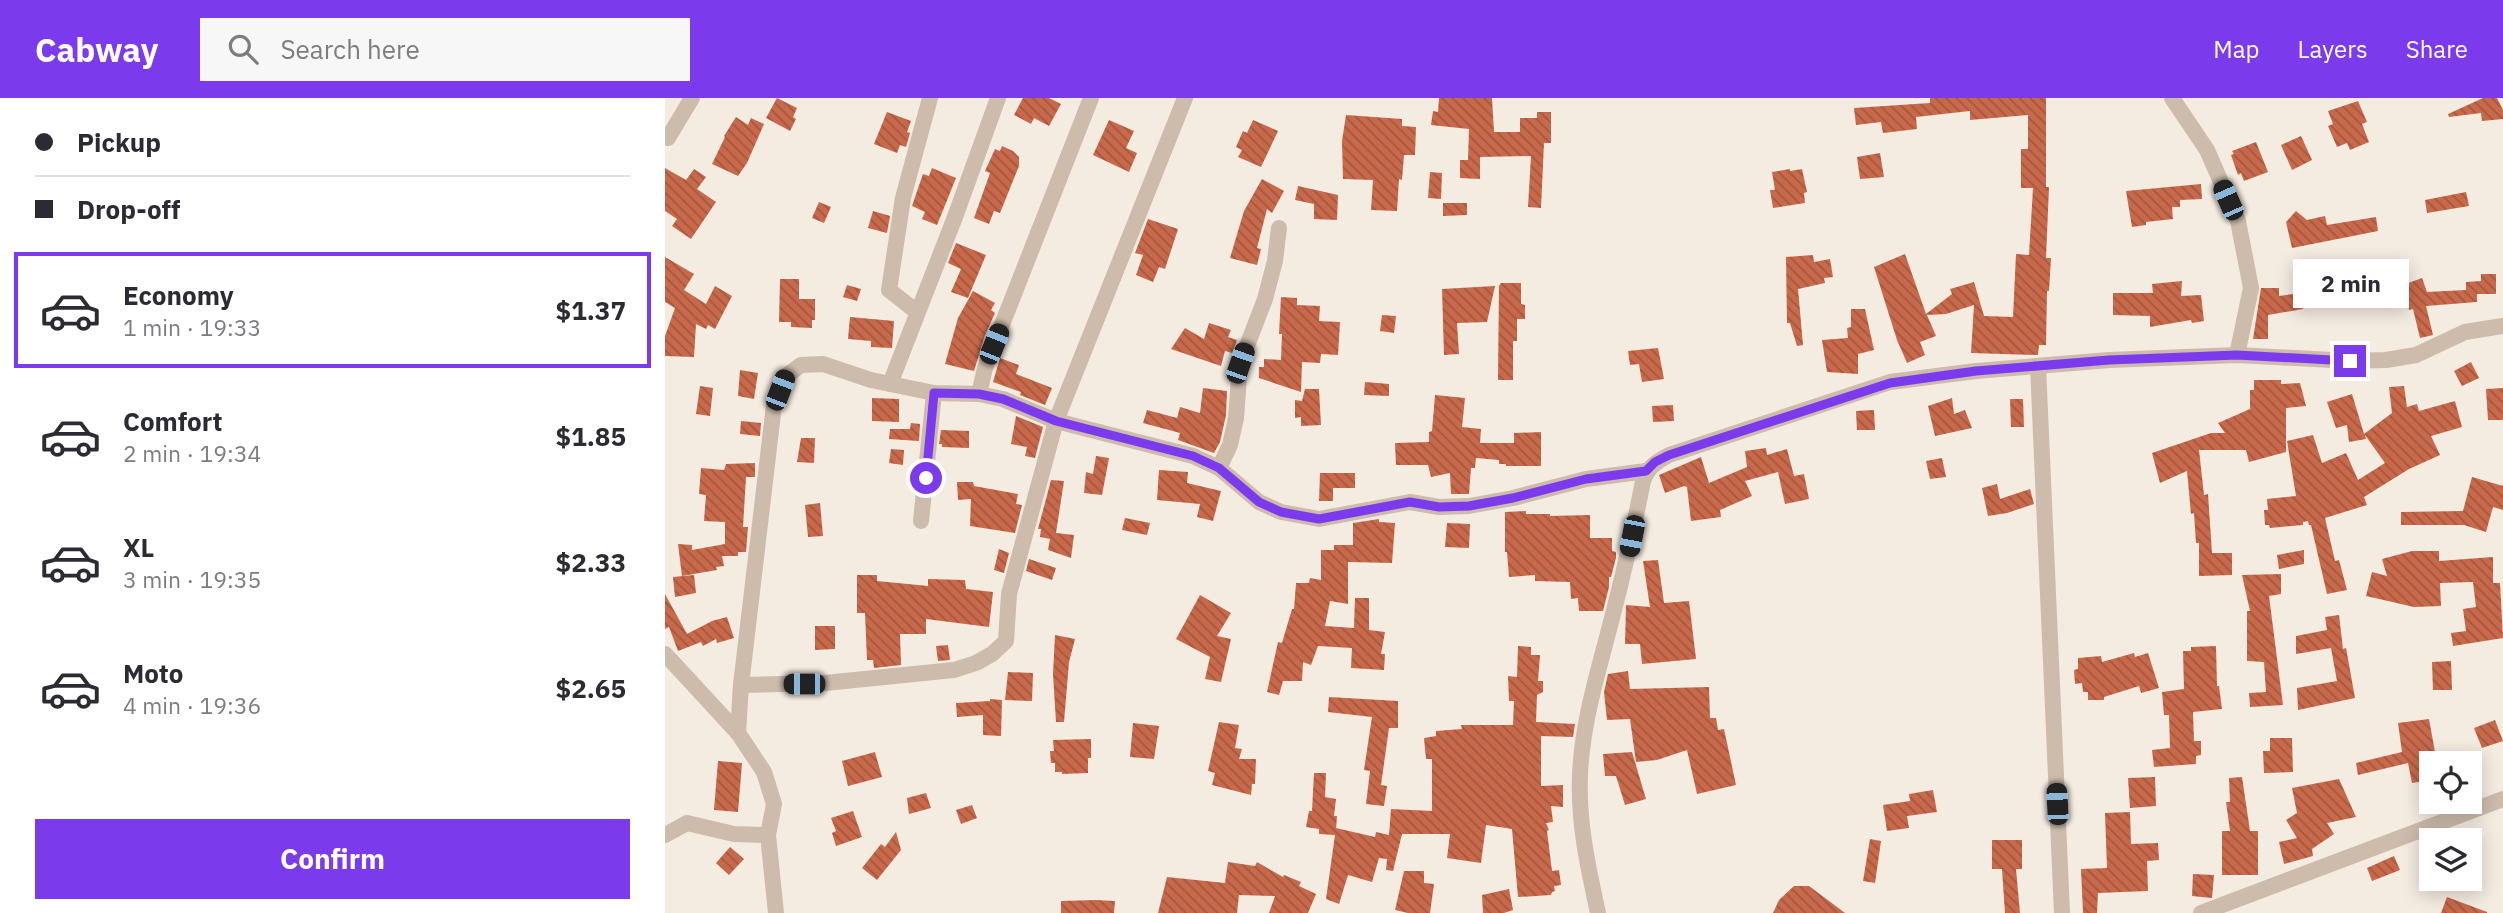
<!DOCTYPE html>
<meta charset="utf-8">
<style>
:root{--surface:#fff;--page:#f7f7f7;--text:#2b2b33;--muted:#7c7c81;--line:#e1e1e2;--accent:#7c3aed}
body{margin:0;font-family:"IBM Plex Sans",sans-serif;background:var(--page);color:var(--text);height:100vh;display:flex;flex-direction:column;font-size:26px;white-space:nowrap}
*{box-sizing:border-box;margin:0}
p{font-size:23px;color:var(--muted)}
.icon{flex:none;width:38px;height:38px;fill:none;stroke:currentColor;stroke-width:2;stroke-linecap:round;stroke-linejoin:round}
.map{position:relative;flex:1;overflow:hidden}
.details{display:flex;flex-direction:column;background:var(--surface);width:665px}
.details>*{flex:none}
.guide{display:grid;align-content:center;height:154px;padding:0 35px;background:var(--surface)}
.buttons{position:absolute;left:1754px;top:653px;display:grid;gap:14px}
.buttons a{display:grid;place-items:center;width:63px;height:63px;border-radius:0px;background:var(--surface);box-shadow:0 4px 18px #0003;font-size:35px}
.end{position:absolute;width:32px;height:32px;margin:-16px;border:9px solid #7c3aed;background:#fff;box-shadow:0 0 0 4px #fff}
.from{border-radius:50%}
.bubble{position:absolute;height:49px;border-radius:0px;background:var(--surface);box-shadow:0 4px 18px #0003;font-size:23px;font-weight:700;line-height:49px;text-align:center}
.car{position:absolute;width:21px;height:42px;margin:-21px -10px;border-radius:9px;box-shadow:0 0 5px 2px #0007;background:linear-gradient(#222 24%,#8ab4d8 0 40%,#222 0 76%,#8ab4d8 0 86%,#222 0)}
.guide b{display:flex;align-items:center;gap:24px;height:66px;font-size:26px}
.guide b+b{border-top:2px solid var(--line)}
.guide i{width:18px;height:18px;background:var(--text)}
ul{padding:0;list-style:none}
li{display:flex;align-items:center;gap:21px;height:116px;margin:0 14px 10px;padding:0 21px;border:4px solid transparent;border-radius:0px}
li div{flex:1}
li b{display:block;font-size:26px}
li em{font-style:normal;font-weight:700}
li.on{border-color:var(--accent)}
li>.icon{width:63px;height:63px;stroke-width:1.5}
.cta{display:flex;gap:14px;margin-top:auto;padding:14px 35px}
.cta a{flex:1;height:80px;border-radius:0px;background:var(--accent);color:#fff;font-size:28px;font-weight:700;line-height:80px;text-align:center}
header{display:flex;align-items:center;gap:42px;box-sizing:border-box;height:98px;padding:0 35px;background:var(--accent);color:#fff}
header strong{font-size:33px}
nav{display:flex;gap:38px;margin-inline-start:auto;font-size:24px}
.search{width:490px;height:63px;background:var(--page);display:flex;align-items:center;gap:18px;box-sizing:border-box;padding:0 24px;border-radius:0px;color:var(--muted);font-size:26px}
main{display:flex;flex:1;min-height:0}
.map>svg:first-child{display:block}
.building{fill:url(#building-back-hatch)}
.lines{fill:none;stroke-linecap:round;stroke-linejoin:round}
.minor{stroke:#cdbbac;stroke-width:16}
.route{stroke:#7c3aed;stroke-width:9}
</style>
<header>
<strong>Cabway</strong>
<div class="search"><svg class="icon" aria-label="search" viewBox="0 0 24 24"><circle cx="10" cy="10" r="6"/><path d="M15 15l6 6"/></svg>Search here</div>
<nav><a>Map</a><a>Layers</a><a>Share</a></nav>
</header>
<main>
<section class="details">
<div class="guide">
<b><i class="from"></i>Pickup</b>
<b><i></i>Drop-off</b>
</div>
<ul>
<li class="on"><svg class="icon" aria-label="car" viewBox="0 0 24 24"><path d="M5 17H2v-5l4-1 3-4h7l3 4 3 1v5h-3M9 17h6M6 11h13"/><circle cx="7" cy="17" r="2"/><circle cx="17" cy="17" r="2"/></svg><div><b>Economy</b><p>1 min · 19:33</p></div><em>$1.37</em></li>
<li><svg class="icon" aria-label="car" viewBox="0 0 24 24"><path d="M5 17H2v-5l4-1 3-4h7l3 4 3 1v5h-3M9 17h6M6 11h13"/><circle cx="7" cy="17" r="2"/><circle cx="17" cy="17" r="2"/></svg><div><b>Comfort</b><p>2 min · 19:34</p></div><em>$1.85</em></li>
<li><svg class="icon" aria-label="car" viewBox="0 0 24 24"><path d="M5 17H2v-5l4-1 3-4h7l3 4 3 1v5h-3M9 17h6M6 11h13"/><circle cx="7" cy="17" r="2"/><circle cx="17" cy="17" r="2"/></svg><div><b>XL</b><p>3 min · 19:35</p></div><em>$2.33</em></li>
<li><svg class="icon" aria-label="car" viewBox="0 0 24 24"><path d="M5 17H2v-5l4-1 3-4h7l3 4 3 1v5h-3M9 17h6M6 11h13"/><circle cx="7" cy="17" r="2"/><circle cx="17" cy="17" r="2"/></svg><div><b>Moto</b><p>4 min · 19:36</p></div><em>$2.65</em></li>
</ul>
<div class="cta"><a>Confirm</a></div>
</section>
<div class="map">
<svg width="1838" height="815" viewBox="0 0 1838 815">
<defs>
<pattern id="building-back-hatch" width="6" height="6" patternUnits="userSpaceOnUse" patternTransform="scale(1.75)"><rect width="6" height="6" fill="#c8694b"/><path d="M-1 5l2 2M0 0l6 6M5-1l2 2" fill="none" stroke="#a4573f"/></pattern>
</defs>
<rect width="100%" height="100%" fill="#f4ebe1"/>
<g class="building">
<polygon points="112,0 132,10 128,19 131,21 125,33 101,20"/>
<polygon points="358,0 384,0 396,6 384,28 369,20 366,26 349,17"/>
<polygon points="774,0 827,0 829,34 855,34 855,20 872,20 872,14 886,14 886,45 879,45 876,110 863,109 866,58 815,59 815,81 795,80 795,62 803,62 804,31 766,27 768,13 773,14"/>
<polygon points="1265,0 1381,0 1381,89 1384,89 1381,160 1386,160 1384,193 1382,193 1381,247 1374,247 1373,257 1306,255 1309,207 1281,216 1262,217 1271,238 1255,244 1260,257 1242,265 1232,242 1209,169 1240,156 1261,216 1287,196 1285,191 1309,184 1319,218 1348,219 1351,156 1364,157 1368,90 1356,90 1356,51 1363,51 1363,17 1305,22 1305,13 1251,19 1252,31 1218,35 1216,24 1191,27 1189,10 1265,5"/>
<polygon points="1818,0 1832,0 1838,12 1838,21 1817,23 1816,15 1784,19 1783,16"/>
<polygon points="1693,3 1702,24 1697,26 1704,44 1685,52 1682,45 1672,49 1663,28 1668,26 1663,13"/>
<polygon points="222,14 246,23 242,34 245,35 241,49 235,47 232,55 209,46"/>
<polygon points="681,17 737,21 737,28 751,29 750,57 739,57 737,82 734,81 732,113 706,112 708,82 678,81 677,43"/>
<polygon points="71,19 83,27 86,20 99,26 82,65 73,78 47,66 60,39 59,38"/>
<polygon points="444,22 469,33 461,50 472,55 464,74 428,57"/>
<polygon points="588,22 613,33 596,69 573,59 577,52 571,49 578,33 582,35"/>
<polygon points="1636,38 1647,62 1627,72 1616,47"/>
<polygon points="1591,44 1603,74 1579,83 1576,75 1573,77 1566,57 1569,56 1567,53"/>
<polygon points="337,48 348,53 354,59 354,68 335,115 329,113 324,126 309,120 325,75 320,73 330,51 335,53"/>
<polygon points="1215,55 1219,79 1195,81 1192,59"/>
<polygon points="0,70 21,82 29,71 41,79 32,91 51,104 26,141 7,128 12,121 0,113"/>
<polygon points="267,70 291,80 272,127 257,121 260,114 247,108 258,76 264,78"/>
<polygon points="1125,71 1125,73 1137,71 1142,94 1139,95 1140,105 1108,110 1105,92 1110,92 1107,74"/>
<polygon points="765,74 777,75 776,101 763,100"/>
<polygon points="597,81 619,93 607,115 602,111 592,150 596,151 592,167 565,160 579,113"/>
<polygon points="1536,86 1537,101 1515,102 1515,109 1507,109 1508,121 1481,124 1481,127 1467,129 1461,93"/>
<polygon points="633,88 673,97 672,122 649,121 649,106 630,102"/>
<polygon points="1801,94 1804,108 1762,115 1760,102"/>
<polygon points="154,104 166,109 159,125 147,120"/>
<polygon points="778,105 802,105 802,117 778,118"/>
<polygon points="208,113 225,118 222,135 203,130"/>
<polygon points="1631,113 1642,122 1660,118 1662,127 1711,119 1713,133 1627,150 1621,124"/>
<polygon points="483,121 513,131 500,171 494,169 488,184 471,177 478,157 470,155"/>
<polygon points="291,145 321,157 303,200 286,194 296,171 283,165"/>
<polygon points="1148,157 1149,164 1165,161 1168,179 1159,180 1160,185 1133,191 1138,247 1132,248 1125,225 1122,225 1121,159"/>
<polygon points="0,159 29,176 19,192 41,206 50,188 67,198 50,231 43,227 41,231 31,226 29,259 0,258 0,238 10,210 0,204"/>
<polygon points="1816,176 1831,176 1831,196 1812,196 1812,204 1761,208 1768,237 1755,240 1748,211 1744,212 1738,187 1757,180 1762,194 1801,192 1801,184 1816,183"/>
<polygon points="115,181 134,181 134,201 150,201 150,222 147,222 147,230 126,229 126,224 114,224"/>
<polygon points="1517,183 1516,198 1536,197 1539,223 1527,225 1526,222 1485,229 1485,218 1448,217 1448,195 1488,195 1487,186"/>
<polygon points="836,185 856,185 856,206 860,207 860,221 852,221 852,243 848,243 848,282 833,282 834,188"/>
<polygon points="182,187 196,191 192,203 178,199"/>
<polygon points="830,188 822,224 792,225 794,256 779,257 777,191"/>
<polygon points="1596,190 1614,190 1614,198 1635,195 1638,211 1603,217 1603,241 1588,241"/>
<polygon points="308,193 330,205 326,212 330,215 320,237 309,273 280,266 293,220"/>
<polygon points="616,199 632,200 632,207 655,208 654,223 675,224 673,257 656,256 655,265 637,264 636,294 594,280 594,269 599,269 599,261 616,262 617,236 614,236"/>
<polygon points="1186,211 1200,211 1209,252 1193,256 1193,276 1162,274 1157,242 1183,240 1182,230 1186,229"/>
<polygon points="717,217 731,218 729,235 715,233"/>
<polygon points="185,219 229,223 227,250 206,249 206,243 183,241"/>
<polygon points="544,225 566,232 563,239 572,242 567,255 560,253 556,268 506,251 520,230 539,241"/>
<polygon points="993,250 999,281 977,284 974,266 965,267 963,253"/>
<polygon points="335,260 354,267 351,276 387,290 380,307 355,297 356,294 328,284"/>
<polygon points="1806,264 1814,280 1797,288 1789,273"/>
<polygon points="75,272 93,275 89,301 73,298"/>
<polygon points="1589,282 1616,282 1616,286 1635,285 1641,308 1621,310 1621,354 1584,364 1581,352 1534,352 1539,397 1543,396 1547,455 1567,455 1567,477 1534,478 1534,445 1531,445 1529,415 1526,416 1522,373 1495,385 1487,355 1546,335 1560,335 1553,325 1585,311 1585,292 1589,292"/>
<polygon points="700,284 724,286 724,298 699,297"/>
<polygon points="35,288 48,290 45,318 31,316"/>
<polygon points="1739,288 1742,309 1752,306 1754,313 1790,303 1797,329 1766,338 1775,357 1744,371 1699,399 1702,407 1660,420 1670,463 1674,462 1682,492 1662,496 1646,427 1644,427 1643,423 1638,424 1638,427 1605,430 1604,427 1600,427 1599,412 1603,412 1602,401 1631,398 1622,343 1648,337 1657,365 1681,355 1693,382 1720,365 1700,337 1701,341 1684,344 1682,327 1671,330 1662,304 1687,296 1699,336 1727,315 1724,289"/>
<polygon points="538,290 562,293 561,317 555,344 549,355 513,342 515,335 478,325 482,312 512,320 515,309 535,315"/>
<polygon points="1838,290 1838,322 1823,322 1821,291"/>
<polygon points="640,291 654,291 656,327 636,328 636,319 630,320 630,302 637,303"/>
<polygon points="770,297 800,300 797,329 816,331 815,345 849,345 849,335 876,334 876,368 841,368 841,366 834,366 834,362 811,360 810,370 806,370 804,396 786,396 785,375 766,379 763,367 731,367 730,345 764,344 764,334 767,333"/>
<polygon points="207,300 234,301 234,324 207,323"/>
<polygon points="1287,300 1289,316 1300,312 1307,330 1270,338 1263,308"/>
<polygon points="1345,301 1358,301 1359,329 1346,329"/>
<polygon points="1008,307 1009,323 988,324 987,308"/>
<polygon points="1209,312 1210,332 1192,332 1191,313"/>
<polygon points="351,318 378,329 370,360 360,358 362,349 346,346"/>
<polygon points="76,323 96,325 95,338 75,336"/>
<polygon points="246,325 255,326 254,343 224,341 225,331 245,331"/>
<polygon points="276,332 304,333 304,350 277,349 277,346 274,346"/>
<polygon points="136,340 150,340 149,365 132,364"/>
<polygon points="1101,350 1102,357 1122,351 1129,378 1139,376 1144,401 1120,406 1113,374 1080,383 1087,398 1055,412 1056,419 1026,423 1022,389 1019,388 1000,395 994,377 1036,359 1044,385 1082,369 1080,353"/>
<polygon points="226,351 239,352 238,367 224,365"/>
<polygon points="431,358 444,360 437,397 419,395 421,374 428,376"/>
<polygon points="1277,360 1281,379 1265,381 1261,363"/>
<polygon points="90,365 90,379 81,379 78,429 83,429 81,454 73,454 73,458 57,458 59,468 51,469 52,472 17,478 13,446 27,447 27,452 60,446 60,424 39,423 41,397 34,396 36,370 59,372 61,366"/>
<polygon points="494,372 523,374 522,385 556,393 548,423 532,419 535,406 492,402"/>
<polygon points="655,375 690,375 690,390 668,390 668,403 654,403"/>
<polygon points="1807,379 1838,388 1838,412 1828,409 1821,434 1799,427 1736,427 1736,414 1798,413"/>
<polygon points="386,382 399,383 391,435 409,437 406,460 383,452 385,441 375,439 376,431 373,431"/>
<polygon points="292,384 308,384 309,388 353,396 351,406 357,407 350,435 305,428 306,401 293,402"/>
<polygon points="1332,386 1335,401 1365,391 1369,406 1342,415 1323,418 1317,390"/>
<polygon points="155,405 158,438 143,439 140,407"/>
<polygon points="861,413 861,416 885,416 885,418 925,417 925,440 947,440 947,453 951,454 951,460 946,479 944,479 944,489 938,513 914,513 913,500 906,501 905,484 870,483 870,477 844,479 842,454 840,454 840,414"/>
<polygon points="460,420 485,425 482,437 457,432"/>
<polygon points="714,421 714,424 730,425 727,465 683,464 683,506 665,503 660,528 689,530 690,500 704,500 704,532 720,534 716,556 720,556 719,572 686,570 687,550 653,548 646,567 638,564 637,583 618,583 614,597 602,594 613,544 617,545 627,511 629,511 631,485 644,485 645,480 656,482 656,452 669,452 669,447 688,447 688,425"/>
<polygon points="782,425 805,426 804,450 780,449"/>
<polygon points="334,451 344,455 339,475 329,472"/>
<polygon points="1639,452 1639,466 1614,471 1612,457"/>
<polygon points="1747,453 1774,453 1774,463 1828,459 1828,485 1835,485 1838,540 1788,548 1786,535 1801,533 1798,511 1811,509 1808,484 1775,485 1776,508 1749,509 1701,498 1707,474 1722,478 1717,461"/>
<polygon points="364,461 391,470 387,482 361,473"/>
<polygon points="993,462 999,505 1024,503 1031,561 977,566 975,546 960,546 961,507 985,509 978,463"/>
<polygon points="1616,476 1616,496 1604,498 1618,607 1585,609 1584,595 1601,594 1599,564 1582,563 1582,513 1585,513 1577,477"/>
<polygon points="29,477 31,495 10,499 8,479"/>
<polygon points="192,477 212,477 212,483 263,488 263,481 300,482 301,491 328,494 324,529 261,521 261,536 235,536 236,567 209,570 208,562 202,562 200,515 192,515"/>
<polygon points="0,496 22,536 47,523 62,519 69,540 52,545 51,541 38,548 36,544 13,553 4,529 0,531"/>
<polygon points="535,497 566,515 552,538 566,541 556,584 540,581 545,559 511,541"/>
<polygon points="1674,517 1678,551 1681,550 1690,600 1633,612 1632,590 1672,583 1666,550 1631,556 1631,538 1662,532 1660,519"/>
<polygon points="150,528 170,528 170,551 150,552"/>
<polygon points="390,537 410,541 404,564 399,624 391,624 388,576"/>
<polygon points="283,547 285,562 273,563 271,548"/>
<polygon points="853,548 866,549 866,557 875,557 873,583 878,583 878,594 872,597 871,624 910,626 908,639 876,638 876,688 898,687 898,709 886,708 888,724 881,725 884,732 882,733 887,773 894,772 896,787 889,788 890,793 887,794 886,797 853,799 847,731 821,727 816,765 782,760 785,736 737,736 728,773 721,772 722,761 714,760 707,784 683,777 674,806 661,801 670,737 654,736 654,731 641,729 644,713 647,713 649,675 661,675 660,699 671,701 669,718 672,718 671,732 671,730 710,739 711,734 724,737 726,711 767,713 767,661 761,661 759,640 771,638 771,633 797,631 796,627 848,627 849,603 844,603 843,578 852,579"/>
<polygon points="1551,548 1552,588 1554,588 1557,611 1528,614 1529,643 1536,643 1536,657 1531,658 1531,666 1489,669 1487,652 1505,650 1504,617 1499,617 1497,594 1519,591 1518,553 1526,553 1526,549"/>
<polygon points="1469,555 1470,559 1483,555 1494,590 1476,595 1474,588 1439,599 1439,602 1423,602 1423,594 1418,594 1417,585 1410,586 1409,572 1413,571 1413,560 1436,558 1437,564"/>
<polygon points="1786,563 1787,592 1768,592 1767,564"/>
<polygon points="963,573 965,591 1044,589 1045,620 1051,620 1053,632 1059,631 1071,687 1032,696 1022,652 992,662 971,664 965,621 942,622 939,594 943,576"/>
<polygon points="343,574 368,575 367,603 340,602"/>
<polygon points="664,599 733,603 733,630 724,630 716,687 722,688 719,708 701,706 705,673 699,672 707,619 663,614"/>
<polygon points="325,601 337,602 336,638 318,637 318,617 292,619 291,605 325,603"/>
<polygon points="1764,621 1772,665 1766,665 1766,682 1747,685 1743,665 1693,677 1691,665 1737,654 1733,625"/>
<polygon points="1830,622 1838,643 1817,650 1809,630"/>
<polygon points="554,624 574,627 570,650 577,651 574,661 591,661 590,686 587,686 586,697 547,687 550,675 543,673"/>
<polygon points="468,625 494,628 489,661 465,659"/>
<polygon points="1605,640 1627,640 1628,674 1599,675 1598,653 1605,653"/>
<polygon points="426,641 426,660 423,660 423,675 397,676 397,674 390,674 390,665 386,665 385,653 389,653 388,642"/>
<polygon points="210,654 217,679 183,688 177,663"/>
<polygon points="967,654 981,701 960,707 951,678 940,678 938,656"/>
<polygon points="53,663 77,665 73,714 49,712"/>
<polygon points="1490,679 1491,708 1465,710 1463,680"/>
<polygon points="1577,679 1585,733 1593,733 1593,777 1557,777 1557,733 1565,733 1561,704 1565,704 1564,680"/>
<polygon points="1674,681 1691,719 1662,725 1669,736 1647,751 1648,758 1619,766 1614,744 1632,740 1621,722 1632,715 1627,690"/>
<polygon points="1268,692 1272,714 1242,718 1244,730 1222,733 1218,707 1245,703 1244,696"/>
<polygon points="261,695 266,710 244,716 242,700"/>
<polygon points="307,707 312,720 296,726 291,712"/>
<polygon points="188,713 197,739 171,748 167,735 171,733 166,720"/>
<polygon points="1465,714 1466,746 1493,745 1494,762 1482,763 1483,793 1433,795 1432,815 1418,815 1416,771 1442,770 1440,715"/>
<polygon points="231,734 236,752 212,782 197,770 216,746 220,749"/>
<polygon points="1205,741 1216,743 1210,785 1198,783"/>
<polygon points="1327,742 1357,742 1357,771 1351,771 1355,815 1340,815 1337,771 1327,771"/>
<polygon points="65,749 79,761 64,777 51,765"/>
<polygon points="1729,758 1735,772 1707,783 1702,770"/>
<polygon points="563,764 590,768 592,764 618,779 619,777 636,784 634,788 651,796 643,815 604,815 610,798 574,797 572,815 493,815 502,779 560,785"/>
<polygon points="739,773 759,773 759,785 769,786 765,815 743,815 730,812"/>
<polygon points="1528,776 1549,777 1547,800 1527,798"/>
<polygon points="1129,788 1144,788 1180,815 1108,815 1114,802"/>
<polygon points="844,791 848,812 839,815 818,815 817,797"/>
<polygon points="1782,799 1822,814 1822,815 1776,815"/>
<polygon points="431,802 450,803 449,815 396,815 396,803"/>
</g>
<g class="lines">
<g class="minor">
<polyline points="1507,0 1542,52 1573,123 1586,190 1572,257"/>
<polyline points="0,38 3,40 27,0"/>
<polyline points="252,214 224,192 238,100 265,0"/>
<polyline points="1373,268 1397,815"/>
<polyline points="225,286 290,119 333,0"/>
<polyline points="314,296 320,270 426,0"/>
<polyline points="554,370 565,347 571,320 575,266 600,201 610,163 614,130"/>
<polyline points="256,423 269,295"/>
<polyline points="0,556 73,635 99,674 109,706 103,737 111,815"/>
<polyline points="76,587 160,585 289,572 311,565 327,556 341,543 344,496 391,323 520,0"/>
<polyline points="73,635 76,587 109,307 121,278 136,267 158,266 206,282 269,295 314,296 338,301 391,323 528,358 554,370 594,404 616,414 654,421 745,404 774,409 804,408 848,400 921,381 981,373"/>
<polyline points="0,737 22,725 69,736 103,737"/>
<path d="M933 815C923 769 913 725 915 677 917 624 934 571 947 520 959 474 969 429 978 383 983 369 991 364 1004 357L1225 284 1311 273 1444 262 1572 257 1685 263 1721 262 1751 257 1800 234 1838 228"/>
<polyline points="1536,815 1838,701"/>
</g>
</g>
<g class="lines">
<polyline class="route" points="261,380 269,295 314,296 338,301 391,323 528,358 554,370 594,404 616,414 654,421 745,404 774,409 804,408 848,400 921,381 981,373 990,364 1004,357 1225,285 1311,273 1444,262 1572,257 1685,263"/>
</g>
</svg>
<div class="buttons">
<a><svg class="icon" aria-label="locate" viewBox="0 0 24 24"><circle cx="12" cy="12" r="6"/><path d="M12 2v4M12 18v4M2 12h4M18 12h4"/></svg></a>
<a><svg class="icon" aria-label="layers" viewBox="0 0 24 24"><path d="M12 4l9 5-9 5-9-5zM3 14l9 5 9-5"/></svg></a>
</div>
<i class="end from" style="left:261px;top:380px"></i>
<i class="end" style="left:1685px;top:263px"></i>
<div class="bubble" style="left:1628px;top:161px;width:116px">2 min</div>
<i class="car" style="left:1563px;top:102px;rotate:336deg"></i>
<i class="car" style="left:329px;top:246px;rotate:22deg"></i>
<i class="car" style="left:575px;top:265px;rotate:19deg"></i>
<i class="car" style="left:115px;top:292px;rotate:21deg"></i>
<i class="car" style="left:967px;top:438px;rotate:191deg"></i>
<i class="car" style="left:139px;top:586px;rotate:270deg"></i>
<i class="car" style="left:1392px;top:706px;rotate:357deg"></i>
</div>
</main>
